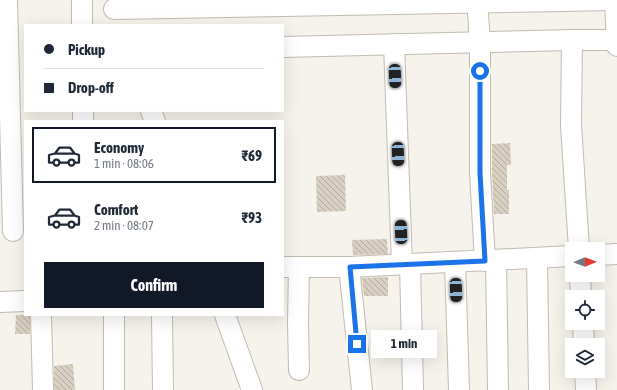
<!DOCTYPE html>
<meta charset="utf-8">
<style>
:root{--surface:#fff;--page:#f2f2f3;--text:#1f2937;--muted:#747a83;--line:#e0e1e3;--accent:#111827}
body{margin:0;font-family:"Asap Condensed",sans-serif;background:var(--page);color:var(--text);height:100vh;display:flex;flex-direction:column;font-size:15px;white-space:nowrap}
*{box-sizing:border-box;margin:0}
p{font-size:13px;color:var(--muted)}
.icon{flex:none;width:22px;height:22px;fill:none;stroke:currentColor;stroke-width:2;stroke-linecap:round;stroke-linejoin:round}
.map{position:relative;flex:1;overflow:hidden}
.drawer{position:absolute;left:24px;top:120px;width:260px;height:196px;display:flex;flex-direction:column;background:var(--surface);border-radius:0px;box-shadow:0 4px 16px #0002}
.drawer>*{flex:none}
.hud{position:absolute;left:24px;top:24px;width:260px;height:88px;border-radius:0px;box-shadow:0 4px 16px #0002;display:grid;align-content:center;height:88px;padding:0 20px;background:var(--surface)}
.needle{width:26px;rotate:89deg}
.fabs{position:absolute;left:565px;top:242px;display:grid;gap:8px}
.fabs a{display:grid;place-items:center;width:40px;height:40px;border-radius:0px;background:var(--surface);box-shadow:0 4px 16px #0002;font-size:20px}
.end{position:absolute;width:18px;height:18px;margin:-9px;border:5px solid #1a73e8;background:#fff;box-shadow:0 0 0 2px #fff}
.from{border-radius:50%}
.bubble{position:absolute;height:28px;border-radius:0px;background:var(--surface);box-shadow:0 4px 16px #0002;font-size:13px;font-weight:700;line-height:28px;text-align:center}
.car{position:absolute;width:12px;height:24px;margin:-12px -6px;border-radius:5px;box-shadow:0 0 3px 1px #0007;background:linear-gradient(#222 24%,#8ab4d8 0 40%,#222 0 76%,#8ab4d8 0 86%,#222 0)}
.hud b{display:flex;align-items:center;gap:14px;height:38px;font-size:15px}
.hud b+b{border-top:1px solid var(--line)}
.hud i{width:10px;height:10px;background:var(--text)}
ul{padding:7px 0 0;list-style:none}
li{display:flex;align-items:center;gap:12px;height:56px;margin:0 8px 6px;padding:0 12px;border:2px solid transparent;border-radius:0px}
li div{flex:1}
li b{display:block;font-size:15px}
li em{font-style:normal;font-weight:700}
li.selected{border-color:var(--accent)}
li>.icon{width:36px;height:36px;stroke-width:1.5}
.cta{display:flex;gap:8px;margin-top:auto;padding:8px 20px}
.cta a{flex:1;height:46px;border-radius:0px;background:var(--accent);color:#fff;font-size:16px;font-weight:700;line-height:46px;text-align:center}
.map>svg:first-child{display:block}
.building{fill:url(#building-back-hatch)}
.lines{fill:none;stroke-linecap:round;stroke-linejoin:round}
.minor-casing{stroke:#c2bbae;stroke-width:22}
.minor{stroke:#fff;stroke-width:20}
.route{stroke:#1a73e8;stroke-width:5}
</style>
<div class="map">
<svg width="617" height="390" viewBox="0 0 617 390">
<defs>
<pattern id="building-back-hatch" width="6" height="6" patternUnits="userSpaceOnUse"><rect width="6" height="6" fill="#d8cfc1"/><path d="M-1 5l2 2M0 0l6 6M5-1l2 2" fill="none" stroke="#b1aa9e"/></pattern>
</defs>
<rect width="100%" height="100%" fill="#f6f3ec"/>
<g class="building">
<polygon points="510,143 511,165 507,165 507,190 509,190 509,214 494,214 492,173 492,144"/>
<polygon points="345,175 346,211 317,212 316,176"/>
<polygon points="387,239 388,254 353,255 352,240"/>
<polygon points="388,277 388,296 364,296 362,278"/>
<polygon points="16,315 30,315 30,334 15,334"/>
<polygon points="73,364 75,390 54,390 54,366"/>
</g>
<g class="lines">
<g class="minor-casing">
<g id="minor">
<polyline points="7,0 13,231"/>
<polyline points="82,0 82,25"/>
<polyline points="477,0 480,42 480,173 485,261"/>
<polyline points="615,0 617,46"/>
<polyline points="114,9 615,0"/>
<polyline points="572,40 571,125 579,249"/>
<polyline points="394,44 402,264"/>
<polyline points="283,47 572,40 617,40"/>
<polyline points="83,111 83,121"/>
<polyline points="151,111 155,121"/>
<polyline points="598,255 617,254"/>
<polyline points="537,258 539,390"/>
<polyline points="496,260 498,390"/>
<polyline points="455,262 459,390"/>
<polyline points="410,264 413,390"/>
<polyline points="283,267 349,267 572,256"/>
<polyline points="299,267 298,323 299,370"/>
<polyline points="349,267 362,390"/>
<polyline points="580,275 581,297"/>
<polyline points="0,302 25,301"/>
<polyline points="41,315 43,390"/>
<polyline points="114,315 114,390"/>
<polyline points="162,315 163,390"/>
<polyline points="225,315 252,390"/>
<polyline points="583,323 584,345"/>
<polyline points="585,371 586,390"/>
</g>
</g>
<use href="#minor" class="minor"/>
</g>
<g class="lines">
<polyline class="route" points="357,344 350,267 485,261 480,173 480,71"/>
</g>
</svg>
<div class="fabs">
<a><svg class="needle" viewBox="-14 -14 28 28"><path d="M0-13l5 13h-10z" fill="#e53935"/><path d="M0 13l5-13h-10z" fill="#747a83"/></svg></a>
<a><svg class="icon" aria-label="locate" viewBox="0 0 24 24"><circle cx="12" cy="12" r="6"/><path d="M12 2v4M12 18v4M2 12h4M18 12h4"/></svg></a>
<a><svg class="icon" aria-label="layers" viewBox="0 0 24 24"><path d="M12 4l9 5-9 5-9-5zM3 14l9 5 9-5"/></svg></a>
</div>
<i class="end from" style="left:480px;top:71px"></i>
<i class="end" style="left:357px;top:344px"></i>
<div class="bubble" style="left:371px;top:330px;width:66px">1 min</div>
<i class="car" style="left:395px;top:76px;rotate:178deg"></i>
<i class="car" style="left:398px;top:154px;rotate:178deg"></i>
<i class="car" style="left:401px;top:232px;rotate:358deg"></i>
<i class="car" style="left:456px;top:290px;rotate:178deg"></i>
<div class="hud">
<b><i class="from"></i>Pickup</b>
<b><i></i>Drop-off</b>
</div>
<section class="drawer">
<ul>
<li class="selected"><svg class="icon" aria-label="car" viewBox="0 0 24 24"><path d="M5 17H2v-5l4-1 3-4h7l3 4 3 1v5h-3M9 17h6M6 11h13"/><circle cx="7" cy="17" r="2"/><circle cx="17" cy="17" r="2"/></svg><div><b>Economy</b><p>1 min · 08:06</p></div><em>₹69</em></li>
<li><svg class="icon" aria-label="car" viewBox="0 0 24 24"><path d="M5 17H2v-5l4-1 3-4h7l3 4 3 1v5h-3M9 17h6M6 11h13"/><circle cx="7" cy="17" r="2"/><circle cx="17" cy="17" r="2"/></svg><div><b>Comfort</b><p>2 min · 08:07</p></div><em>₹93</em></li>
</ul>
<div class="cta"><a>Confirm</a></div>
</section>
</div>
